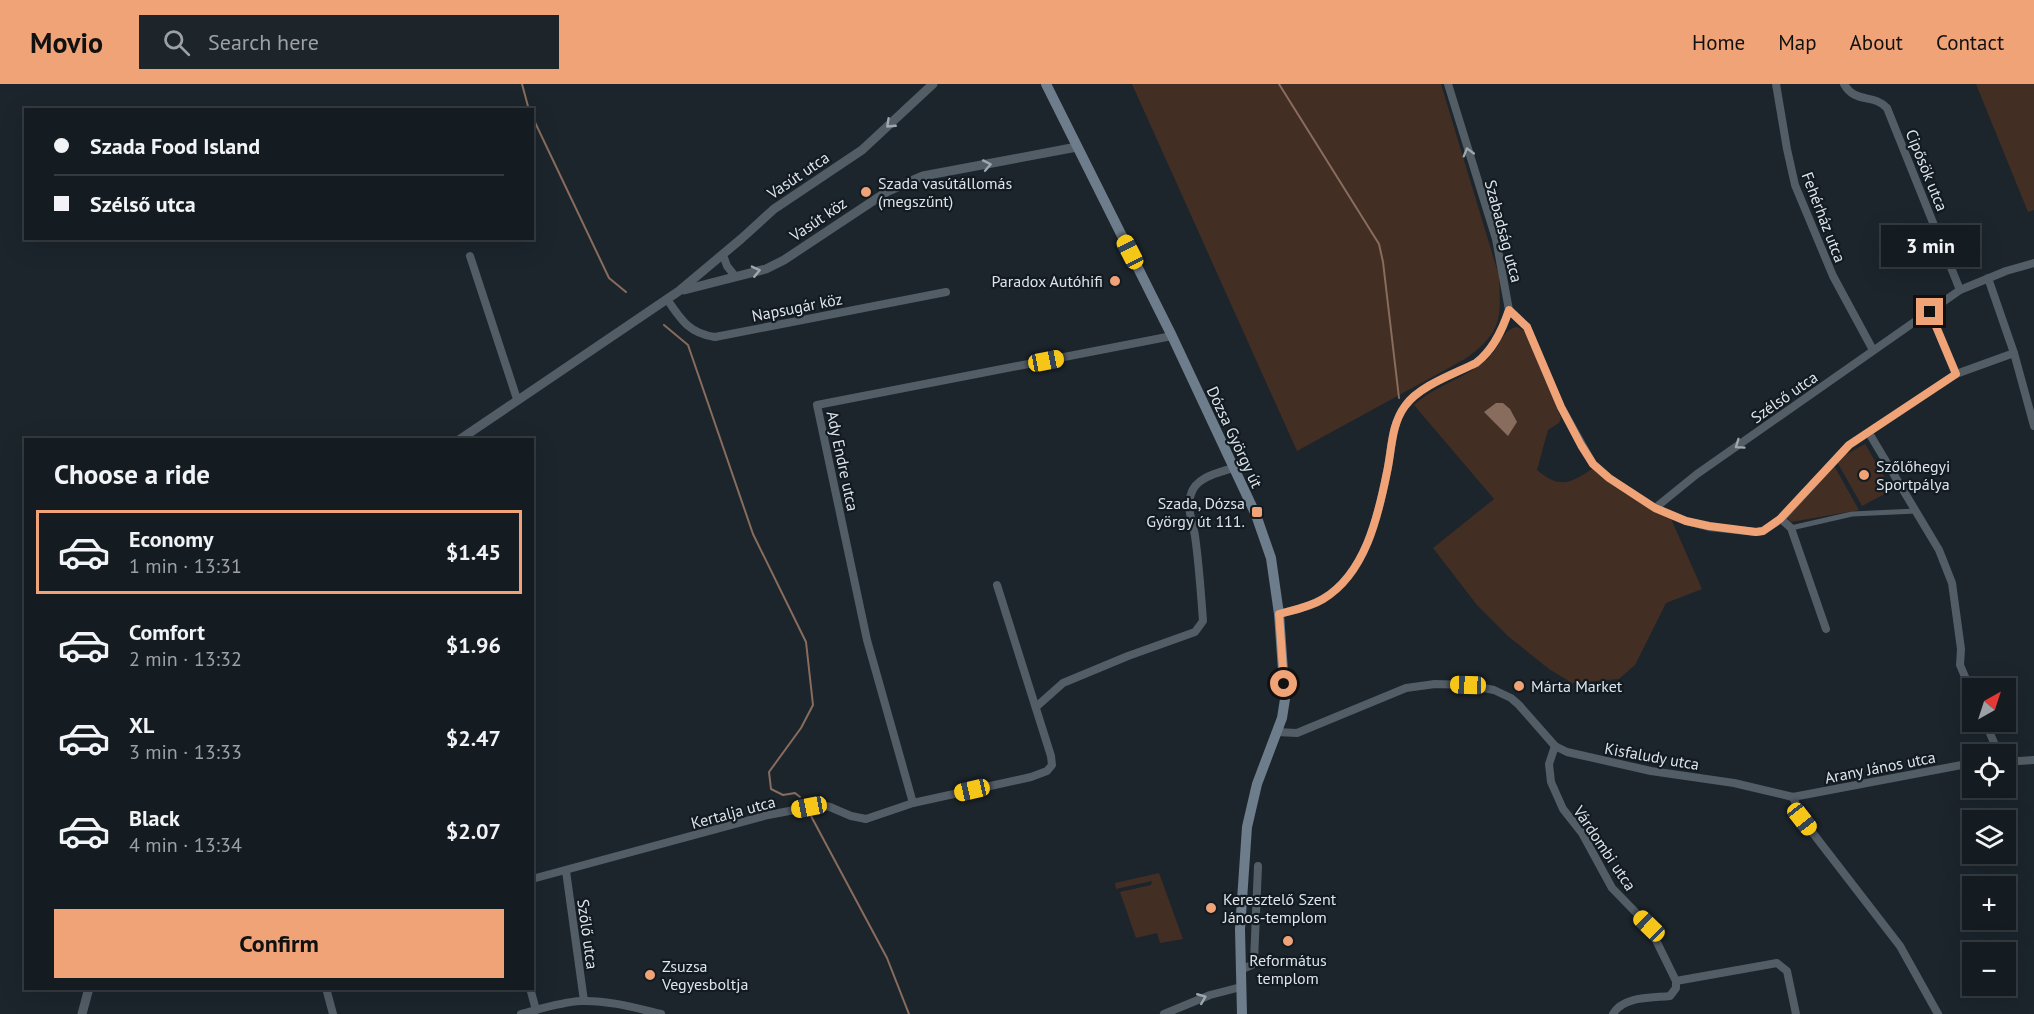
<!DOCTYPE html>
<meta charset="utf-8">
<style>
:root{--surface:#151c21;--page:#1e252a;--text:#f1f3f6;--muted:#9da1a5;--line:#343a3f;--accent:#efa377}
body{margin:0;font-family:"PT Sans",sans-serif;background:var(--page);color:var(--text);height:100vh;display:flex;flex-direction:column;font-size:22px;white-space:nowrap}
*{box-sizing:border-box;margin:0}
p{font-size:20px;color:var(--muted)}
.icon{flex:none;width:33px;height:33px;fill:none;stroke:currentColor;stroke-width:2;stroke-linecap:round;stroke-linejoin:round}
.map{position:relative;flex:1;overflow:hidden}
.panel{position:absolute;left:24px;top:354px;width:510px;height:552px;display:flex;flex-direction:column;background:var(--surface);border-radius:0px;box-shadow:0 6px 24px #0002,0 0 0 2px var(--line)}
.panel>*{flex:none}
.top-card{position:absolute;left:24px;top:24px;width:510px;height:132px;border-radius:0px;box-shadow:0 6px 24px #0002,0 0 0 2px var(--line);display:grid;align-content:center;height:132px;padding:0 30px;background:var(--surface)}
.needle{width:39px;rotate:39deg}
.controls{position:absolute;left:1962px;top:594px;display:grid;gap:12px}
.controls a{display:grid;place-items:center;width:54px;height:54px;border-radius:0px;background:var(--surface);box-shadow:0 6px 24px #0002,0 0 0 2px var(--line);font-size:30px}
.end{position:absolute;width:27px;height:27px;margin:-14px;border:8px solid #efa377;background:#111;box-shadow:0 0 0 3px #111}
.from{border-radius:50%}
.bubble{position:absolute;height:42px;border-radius:0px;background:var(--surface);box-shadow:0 6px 24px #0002,0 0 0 2px var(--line);font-size:20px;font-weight:600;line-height:42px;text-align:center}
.car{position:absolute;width:18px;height:36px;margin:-18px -9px;border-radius:8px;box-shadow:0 0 4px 2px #0007;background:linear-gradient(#f5c518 24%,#345 0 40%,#f5c518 0 76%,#345 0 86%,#f5c518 0)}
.top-card b{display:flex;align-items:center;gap:21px;height:57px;font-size:22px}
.top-card b+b{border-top:2px solid var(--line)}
.top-card i{width:15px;height:15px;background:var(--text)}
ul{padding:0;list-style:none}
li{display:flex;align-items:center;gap:18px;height:84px;margin:0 12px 9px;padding:0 18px;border:3px solid transparent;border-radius:0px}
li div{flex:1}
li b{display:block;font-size:22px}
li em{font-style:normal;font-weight:600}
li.selected{border-color:var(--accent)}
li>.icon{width:54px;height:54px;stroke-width:1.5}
h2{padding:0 30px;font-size:27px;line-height:72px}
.primary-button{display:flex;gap:12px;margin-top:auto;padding:12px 30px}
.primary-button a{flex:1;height:69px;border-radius:0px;background:var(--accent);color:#111;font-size:24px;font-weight:600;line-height:69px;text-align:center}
header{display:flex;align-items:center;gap:36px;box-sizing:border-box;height:84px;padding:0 30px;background:var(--accent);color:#111}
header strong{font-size:28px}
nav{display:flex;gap:33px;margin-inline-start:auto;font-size:21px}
.search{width:420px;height:54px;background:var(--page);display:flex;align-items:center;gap:15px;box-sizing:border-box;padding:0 21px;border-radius:0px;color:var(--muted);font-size:22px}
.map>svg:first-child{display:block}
.green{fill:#432e23}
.water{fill:#886c5d}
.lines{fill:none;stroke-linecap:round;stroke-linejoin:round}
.stream{stroke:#886c5d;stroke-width:2}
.pedestrian{stroke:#535d66;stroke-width:5}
.minor{stroke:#535d66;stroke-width:8}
.tertiary{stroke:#535d66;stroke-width:9}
.secondary{stroke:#6d7d8b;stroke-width:10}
.oneway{stroke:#9fa7ae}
.route{stroke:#efa377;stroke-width:8}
.poi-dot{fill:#efa377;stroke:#131b22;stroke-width:2}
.labels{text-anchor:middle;stroke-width:4.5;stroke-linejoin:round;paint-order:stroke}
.street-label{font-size:16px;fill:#dee4e9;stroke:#131b22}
.poi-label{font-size:16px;fill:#dee4e9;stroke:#131b22;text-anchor:start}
</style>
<header>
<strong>Movio</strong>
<div class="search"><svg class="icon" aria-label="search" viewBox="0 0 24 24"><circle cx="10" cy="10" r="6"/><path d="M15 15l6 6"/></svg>Search here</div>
<nav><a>Home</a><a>Map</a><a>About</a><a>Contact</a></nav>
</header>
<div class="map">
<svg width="2034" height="930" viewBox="0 0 2034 930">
<rect width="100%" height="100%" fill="#1c252c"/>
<g class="green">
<path d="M1132 0H1441L1499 192C1501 236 1502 248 1465 275L1297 367Z"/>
<polygon points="1976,0 2034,0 2034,126 2028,128"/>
<path d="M1517 243 1527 248 1561 334 1559 339 1548 346 1537 386C1561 406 1571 399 1595 383 1618 407 1636 418 1668 428L1702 505 1666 519 1635 581 1619 595 1572 599 1549 585 1509 553 1477 521 1433 464 1494 415 1414 321C1437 300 1468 294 1489 273 1500 263 1502 245 1517 243Z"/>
<polygon points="1865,360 1892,406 1862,422 1836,376"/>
<polygon points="1832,378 1859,426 1791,438 1786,432"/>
<polygon points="1159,789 1183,855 1160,859 1157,849 1136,854 1120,808 1151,801 1152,797 1116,805 1115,799"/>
</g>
<polygon class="water" points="1496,319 1503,319 1510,325 1517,338 1508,352 1484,328"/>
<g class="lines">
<g class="stream">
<polyline points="522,0 529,26"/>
<polyline points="1279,0 1379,160 1383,178 1399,314"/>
<polyline points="532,32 609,194 626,208"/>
<polyline points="664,241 688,261 753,450 806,558 813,621 801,644 769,688 771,705 783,711 795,709 800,713"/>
<polyline points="811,732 887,874 909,930"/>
</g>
<polyline class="pedestrian" points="1791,444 1852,430 1916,427"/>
<g class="minor">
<polyline points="1448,0 1496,155 1509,226 1527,243 1561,323 1593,380 1609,394 1655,424 1686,437 1709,443 1756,448 1763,447 1781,435 1849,361 1956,290 2014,269"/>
<polyline points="1776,0 1787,65 1795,101 1833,192 1873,266"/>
<path d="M1844 0C1855 20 1873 9 1887 24L1960 206"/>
<polyline points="723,171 727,182 735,192"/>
<polyline points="470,172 517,315"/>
<polyline points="1988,194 2014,269 2034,342"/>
<path d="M667 215C681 236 689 249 715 253L946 208"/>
<polyline points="1930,228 1956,290"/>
<polyline points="1869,349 1939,466 1952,499 1961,565 1960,581 1972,609"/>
<polyline points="1655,424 1697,390 1960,206 2006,187 2034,179"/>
<polyline points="1781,435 1791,444 1826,545"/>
<path d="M1279 530C1294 526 1310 523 1323 515 1365 490 1378 433 1387 388 1392 365 1391 341 1405 322 1419 302 1454 290 1476 279 1493 266 1502 247 1509 226"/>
<path d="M1036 623 1063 599 1128 572 1195 548 1203 537C1201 509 1199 480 1195 452 1193 439 1186 424 1191 410 1196 393 1218 389 1233 384"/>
<polyline points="1985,638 1999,670"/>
<polyline points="1277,648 1297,649 1406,604 1435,600 1468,601 1494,606 1511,614 1519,621 1555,662 1567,668 1651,687 1734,699 1793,713 1972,679"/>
<path d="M1555 662 1549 680 1551 698 1563 725 1582 749 1612 804 1649 842 1676 897V904L1670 912C1651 914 1623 912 1613 930"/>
<polyline points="2006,675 2019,677 2034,676"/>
<polyline points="1793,713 1802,735 1900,862 1938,930"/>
<polyline points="913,719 867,556 817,321 1172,252"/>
<polyline points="566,787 584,917"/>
<polyline points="532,795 768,731 821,721 830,723 851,732 866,735 913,719 1031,693 1047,687 1052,681 1051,672 997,501"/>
<polyline points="1240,886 1252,881 1254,877 1258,782"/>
<polyline points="1676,897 1777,879 1787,887 1796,930"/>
<polyline points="326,904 333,930"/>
<polyline points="530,904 536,926"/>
<path d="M521 930C540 925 561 918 581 917 608 916 636 924 661 930"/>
<polyline points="1164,930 1210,911 1241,903"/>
</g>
<g class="tertiary">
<polyline points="684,206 766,185 784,176 888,107 923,92 1077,63"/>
<polyline points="459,356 679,207 741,155 774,125 862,66 933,0"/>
<polyline points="82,930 89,904"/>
</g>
<polyline class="secondary" points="1046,0 1172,252 1256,431 1271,474 1279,530 1285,615 1282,634 1257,700 1247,743 1240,845 1242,930"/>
</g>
<defs><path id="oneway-chevron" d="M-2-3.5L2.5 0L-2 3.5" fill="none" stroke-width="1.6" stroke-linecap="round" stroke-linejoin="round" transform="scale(1.5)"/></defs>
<g class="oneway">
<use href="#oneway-chevron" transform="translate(890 40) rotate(137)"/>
<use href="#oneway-chevron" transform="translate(1468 68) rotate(-106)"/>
<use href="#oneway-chevron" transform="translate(987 81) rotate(-11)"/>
<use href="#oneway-chevron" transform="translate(756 187) rotate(-13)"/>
<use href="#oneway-chevron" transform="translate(1739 361) rotate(145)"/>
<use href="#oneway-chevron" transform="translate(1202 914) rotate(-22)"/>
</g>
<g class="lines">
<path class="route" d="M1284 600 1279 530C1294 526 1310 523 1323 515 1365 490 1378 433 1387 388 1392 365 1391 341 1405 322 1419 302 1454 290 1476 279 1493 266 1502 247 1509 226L1527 243 1561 323 1581 361 1593 380 1609 394 1655 424 1686 437 1709 442 1756 448 1763 447 1780 435 1849 361 1956 290 1930 228"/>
</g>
<g class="poi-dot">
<circle cx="866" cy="108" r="6"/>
<circle cx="1115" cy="197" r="6"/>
<circle cx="1864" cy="391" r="6"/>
<rect x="1251" y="422" width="12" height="12" rx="3"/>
<circle cx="1519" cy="602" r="6"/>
<circle cx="1211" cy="824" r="6"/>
<circle cx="1288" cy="857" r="6"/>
<circle cx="650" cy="891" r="6"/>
</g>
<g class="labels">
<g class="street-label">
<text transform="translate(1927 86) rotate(68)" y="6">Cipősök utca</text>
<text transform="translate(798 91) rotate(-34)" y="6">Vasút utca</text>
<text transform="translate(1824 133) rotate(69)" y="6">Fehérház utca</text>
<text transform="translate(818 135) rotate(-34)" y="6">Vasút köz</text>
<text transform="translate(1504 147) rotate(75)" y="6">Szabadság utca</text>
<text transform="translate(797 223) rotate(-11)" y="6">Napsugár köz</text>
<text transform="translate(1784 313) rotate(-35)" y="6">Szélső utca</text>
<text transform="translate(1235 353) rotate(65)" y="6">Dózsa György út</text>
<text transform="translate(843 377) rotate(78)" y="6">Ady Endre utca</text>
<text transform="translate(1652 672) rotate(10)" y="6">Kisfaludy utca</text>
<text transform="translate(1880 683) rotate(-11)" y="6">Arany János utca</text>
<text transform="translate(733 728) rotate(-15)" y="6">Kertalja utca</text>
<text transform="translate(1605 764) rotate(56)" y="6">Várdombi utca</text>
<text transform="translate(588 850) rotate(82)" y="6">Szőlő utca</text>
</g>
<g class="poi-label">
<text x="878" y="105">Szada vasútállomás<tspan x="878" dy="18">(megszűnt)</tspan></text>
<text x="1103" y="203" text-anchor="end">Paradox Autóhifi</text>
<text x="1876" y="388">Szőlőhegyi<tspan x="1876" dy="18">Sportpálya</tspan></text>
<text x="1245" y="425" text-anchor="end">Szada, Dózsa<tspan x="1245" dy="18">György út 111.</tspan></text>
<text x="1531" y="608">Márta Market</text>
<text x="1223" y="821">Keresztelő Szent<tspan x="1223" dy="18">János-templom</tspan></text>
<text x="1288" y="882" text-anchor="middle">Református<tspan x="1288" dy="18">templom</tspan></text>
<text x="662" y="888">Zsuzsa<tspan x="662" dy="18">Vegyesboltja</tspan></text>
</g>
</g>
</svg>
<div class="controls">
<a><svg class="needle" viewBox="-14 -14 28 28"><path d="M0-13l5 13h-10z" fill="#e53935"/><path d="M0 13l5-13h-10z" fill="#9da1a5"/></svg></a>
<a><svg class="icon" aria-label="locate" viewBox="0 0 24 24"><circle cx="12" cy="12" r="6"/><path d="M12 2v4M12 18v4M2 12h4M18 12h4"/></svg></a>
<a><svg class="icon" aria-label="layers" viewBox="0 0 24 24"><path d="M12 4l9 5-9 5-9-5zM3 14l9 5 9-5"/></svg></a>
<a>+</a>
<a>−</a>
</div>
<i class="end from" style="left:1284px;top:600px"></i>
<i class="end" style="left:1930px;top:228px"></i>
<div class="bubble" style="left:1881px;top:141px;width:99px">3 min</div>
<i class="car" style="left:1130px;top:168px;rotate:333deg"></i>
<i class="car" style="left:1046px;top:277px;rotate:79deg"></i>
<i class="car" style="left:1468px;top:601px;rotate:272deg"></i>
<i class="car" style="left:972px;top:706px;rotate:257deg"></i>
<i class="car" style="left:809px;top:723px;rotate:259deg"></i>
<i class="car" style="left:1802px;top:735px;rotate:142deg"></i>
<i class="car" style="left:1649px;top:842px;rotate:314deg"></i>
<div class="top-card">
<b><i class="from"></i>Szada Food Island</b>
<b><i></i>Szélső utca</b>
</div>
<section class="panel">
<h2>Choose a ride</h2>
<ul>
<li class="selected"><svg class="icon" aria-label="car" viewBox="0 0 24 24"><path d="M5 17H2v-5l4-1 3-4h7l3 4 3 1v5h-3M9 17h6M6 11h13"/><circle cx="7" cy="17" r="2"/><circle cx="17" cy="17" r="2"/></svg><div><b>Economy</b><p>1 min · 13:31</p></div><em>$1.45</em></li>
<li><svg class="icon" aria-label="car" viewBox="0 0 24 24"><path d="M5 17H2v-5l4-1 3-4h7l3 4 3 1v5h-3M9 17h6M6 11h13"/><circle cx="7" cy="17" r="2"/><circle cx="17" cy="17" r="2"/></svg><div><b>Comfort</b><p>2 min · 13:32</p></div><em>$1.96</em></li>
<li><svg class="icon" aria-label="car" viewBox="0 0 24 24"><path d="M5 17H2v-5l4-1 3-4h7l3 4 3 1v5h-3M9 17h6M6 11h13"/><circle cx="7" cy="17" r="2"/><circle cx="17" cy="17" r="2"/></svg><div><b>XL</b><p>3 min · 13:33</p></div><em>$2.47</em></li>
<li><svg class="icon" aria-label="car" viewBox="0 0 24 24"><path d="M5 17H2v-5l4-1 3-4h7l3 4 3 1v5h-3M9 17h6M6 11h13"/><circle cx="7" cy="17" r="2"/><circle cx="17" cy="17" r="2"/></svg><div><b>Black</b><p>4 min · 13:34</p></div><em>$2.07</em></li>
</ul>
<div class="primary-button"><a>Confirm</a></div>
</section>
</div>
